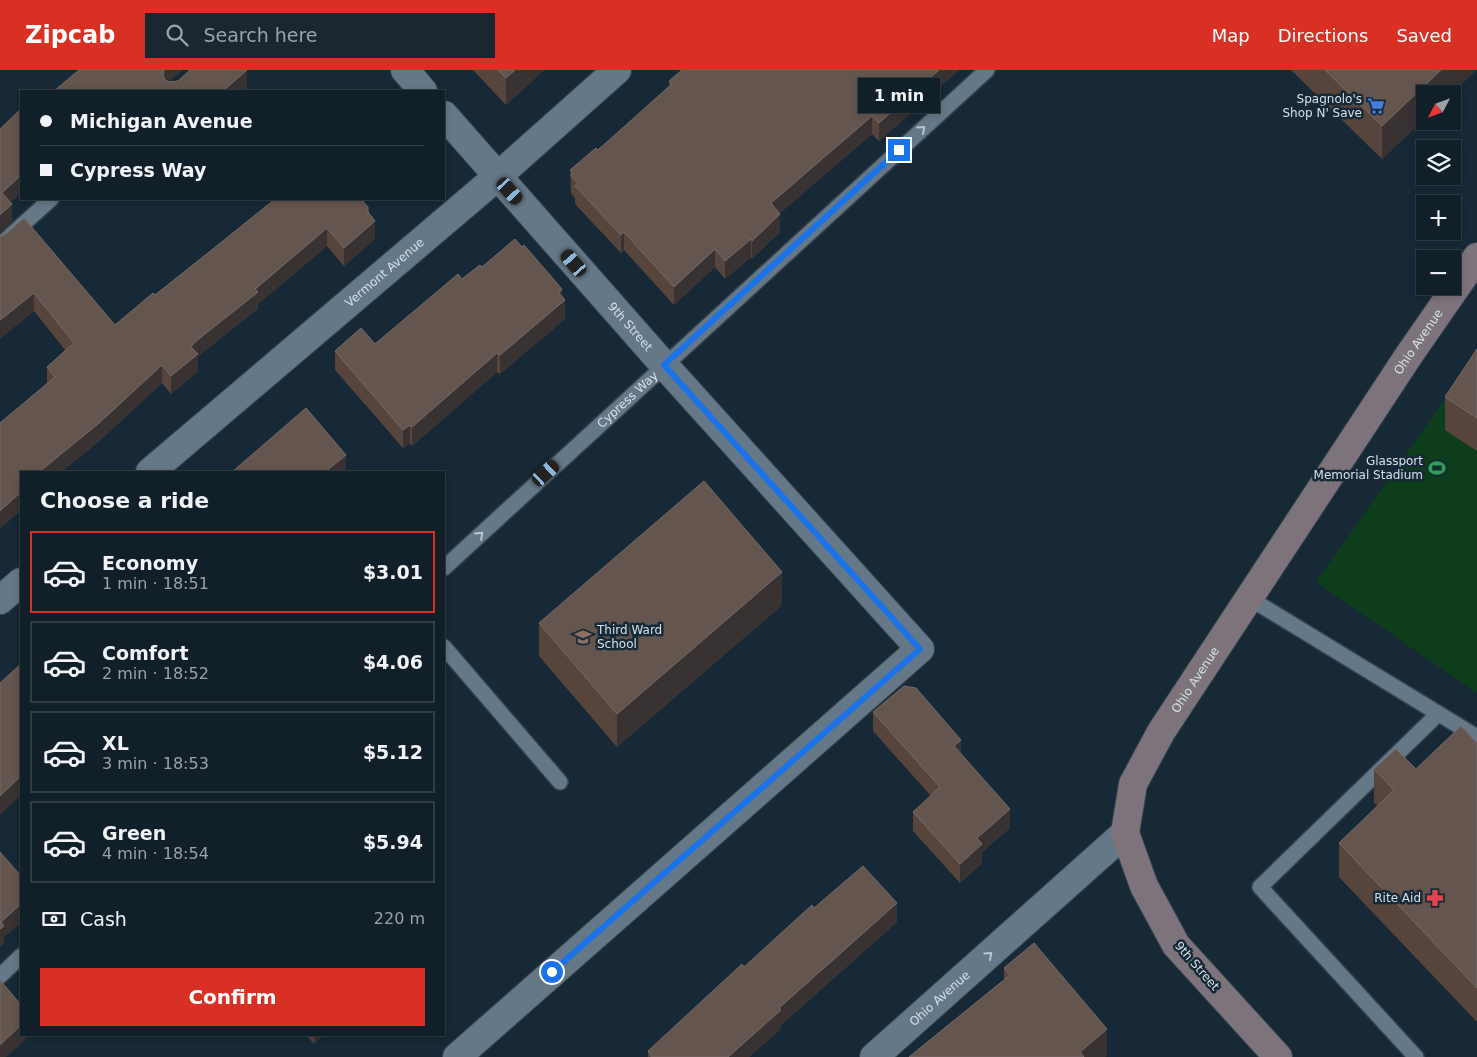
<!DOCTYPE html>
<meta charset="utf-8">
<style>
:root{--surface:#111f28;--page:#1a2730;--text:#f1f3f6;--muted:#9ca2a8;--line:#303d45;--accent:#d93025}
body{margin:0;font-family:"DejaVu Sans",sans-serif;background:var(--page);color:var(--text);height:100vh;display:flex;flex-direction:column;font-size:19px;white-space:nowrap}
*{box-sizing:border-box;margin:0}
p{font-size:16px;color:var(--muted)}
.icon{flex:none;width:28px;height:28px;fill:none;stroke:currentColor;stroke-width:2;stroke-linecap:round;stroke-linejoin:round}
.map{position:relative;flex:1;overflow:hidden}
.drawer{position:absolute;left:20px;top:401px;width:425px;height:565px;display:flex;flex-direction:column;background:var(--surface);border-radius:0px;box-shadow:0 2px 8px #0003,0 0 0 1px var(--line)}
.drawer>*{flex:none}
.top-card{position:absolute;left:20px;top:20px;width:425px;height:110px;border-radius:0px;box-shadow:0 2px 8px #0003,0 0 0 1px var(--line);display:grid;align-content:center;height:110px;padding:0 20px;background:var(--surface)}
.needle{width:32px;rotate:229deg}
.tools{position:absolute;left:1416px;top:15px;display:grid;gap:10px}
.tools a{display:grid;place-items:center;width:45px;height:45px;border-radius:0px;background:var(--surface);box-shadow:0 2px 8px #0003,0 0 0 1px var(--line);font-size:25px}
.end{position:absolute;width:22px;height:22px;margin:-11px;border:6px solid #1a73e8;background:#fff;box-shadow:0 0 0 2px #fff}
.from{border-radius:50%}
.bubble{position:absolute;height:35px;border-radius:0px;background:var(--surface);box-shadow:0 2px 8px #0003,0 0 0 1px var(--line);font-size:16px;font-weight:800;line-height:35px;text-align:center}
.car{position:absolute;width:15px;height:30px;margin:-15px -8px;border-radius:6px;box-shadow:0 0 4px 1px #0007;background:linear-gradient(#222 24%,#8ab4d8 0 40%,#222 0 76%,#8ab4d8 0 86%,#222 0)}
.top-card b{display:flex;align-items:center;gap:18px;height:48px;font-size:19px}
.top-card b+b{border-top:1px solid var(--line)}
.top-card i{width:12px;height:12px;background:var(--text)}
ul{padding:0;list-style:none}
li{display:flex;align-items:center;gap:15px;height:82px;margin:0 10px 8px;padding:0 10px;border:2px solid var(--line);border-radius:0px}
li div{flex:1}
li b{display:block;font-size:19px}
li em{font-style:normal;font-weight:800}
li.selected{border-color:var(--accent)}
li>.icon{width:45px;height:45px;stroke-width:1.5}
h2{padding:0 20px;font-size:22px;line-height:60px}
.pay{display:flex;align-items:center;gap:12px;height:55px;padding:0 20px;font-size:19px}
.pay p{margin-inline-start:auto}
.cta{display:flex;gap:10px;margin-top:auto;padding:10px 20px}
.cta a{flex:1;height:58px;border-radius:0px;background:var(--accent);color:#fff;font-size:20px;font-weight:800;line-height:58px;text-align:center}
header{display:flex;align-items:center;gap:30px;box-sizing:border-box;height:70px;padding:0 25px;background:var(--accent);color:#fff}
header strong{font-size:24px}
nav{display:flex;gap:28px;margin-inline-start:auto;font-size:18px}
.search{width:350px;height:45px;background:var(--page);display:flex;align-items:center;gap:12px;box-sizing:border-box;padding:0 18px;border-radius:0px;color:var(--muted);font-size:19px}
.map>svg:first-child{display:block}
.green{fill:#0d3d1a}
.lines{fill:none;stroke-linecap:round;stroke-linejoin:round}
.lane-casing{stroke:#35434e;stroke-width:18}
.street-casing{stroke:#35434e;stroke-width:30}
.secondary-casing{stroke:#35434e;stroke-width:30}
.lane{stroke:#657888;stroke-width:15}
.street{stroke:#657888;stroke-width:28}
.secondary{stroke:#7d747b;stroke-width:28}
.wall{fill:#57453d}
.shaded-wall{fill:#383332}
.building{fill:#65554f;stroke:#766b68}
.oneway{stroke:#b9c6d1}
.route{stroke:#1a73e8;stroke-width:6}
.labels{text-anchor:middle;stroke-width:5;stroke-linejoin:round;paint-order:stroke}
.poi-label{font-size:12px;fill:#d5e0e9;stroke:#172936;text-anchor:end}
.street-label{font-size:12px;fill:#d5e0e9;stroke:#172936}
</style>
<header>
<strong>Zipcab</strong>
<div class="search"><svg class="icon" aria-label="search" viewBox="0 0 24 24"><circle cx="10" cy="10" r="6"/><path d="M15 15l6 6"/></svg>Search here</div>
<nav><a>Map</a><a>Directions</a><a>Saved</a></nav>
</header>
<div class="map">
<svg width="1477" height="987" viewBox="0 0 1477 987">
<rect width="100%" height="100%" fill="#172936"/>
<polygon class="green" points="1477,284 1477,623 1316,512"/>
<g class="lines">
<g class="lane-casing">
<g id="lane">
<polyline points="0,175 51,129"/>
<path id="s1" d="M444 498 987 0"/>
<polyline points="1249,528 1477,667"/>
<polyline points="444,577 560,712"/>
<polyline points="0,906 21,886"/>
<polyline points="1416,987 1260,817 1438,644"/>
</g>
</g>
<g class="street-casing">
<g id="street">
<polyline points="405,0 423,21"/>
<path id="s2" d="M444 45 664 295 920 579 457 987"/>
<path id="s3" d="M150 402 498 106 617 0"/>
<polyline points="0,530 21,512"/>
<path id="s4" d="M874 987 1125 763"/>
</g>
</g>
<g class="secondary-casing">
<g id="secondary">
<path id="s5" d="M1278 987 1176 875 1144 816 1125 763 1133 714 1161 662 1409 285 1477 187"/>
</g>
</g>
<use href="#lane" class="lane"/>
<use href="#street" class="street"/>
<use href="#secondary" class="secondary"/>
</g>
<g class="wall">
<polygon points="473,0 544,0 506,35"/>
<polygon points="959,0 879,71 872,64 780,143 780,162 752,189 751,187 725,209 715,197 674,235 624,180 621,183 575,134 575,128 571,123 570,100 598,80 669,16 669,11"/>
<polygon points="1291,0 1476,0 1451,24 1425,24 1425,48 1382,89"/>
<polygon points="368,142 375,169 344,196 327,176 258,234 258,239 198,286 198,301 171,324 162,313 98,372 61,402 21,402 21,440 0,458 0,353 47,314 47,297 65,280 34,241 0,268 0,166 115,255 155,225"/>
<polygon points="482,197 562,227 565,249 500,304 497,302 412,376 410,373 403,378 335,300 335,281 375,274 462,209"/>
<polygon points="1477,279 1477,381 1445,360 1445,327"/>
<polygon points="782,535 617,677 539,586 539,553"/>
<polygon points="873,642 961,684 1010,758 982,782 982,793 960,813 913,761 913,742 931,726 873,661"/>
<polygon points="1477,673 1477,952 1339,807 1339,773 1378,736 1374,733 1374,699 1416,699"/>
<polygon points="814,838 897,852 781,955 781,959 749,987 648,987 648,981 744,897"/>
<polygon points="1004,898 1107,985 1105,987 909,987 1004,910"/>
<polygon points="306,965 324,965 314,974"/>
</g>
<g class="shaded-wall">
<polygon points="164,0 183,0 166,14 163,5"/>
<polygon points="247,0 247,18 243,21 223,21"/>
<polygon points="515,0 544,0 506,35 506,8"/>
<polygon points="939,0 959,0 879,71 879,53"/>
<polygon points="1441,0 1476,0 1451,24 1425,24 1425,48 1382,89 1382,56"/>
<polygon points="872,46 872,64 771,151 771,133"/>
<polygon points="21,105 21,123 2,140 2,123"/>
<polygon points="12,134 12,152 0,163 0,145"/>
<polygon points="780,144 780,162 752,189 752,171"/>
<polygon points="375,151 375,169 344,196 344,178"/>
<polygon points="327,158 327,176 258,234 258,239 198,286 198,301 171,324 171,306 195,272"/>
<polygon points="624,162 624,180 621,183 621,165"/>
<polygon points="751,169 751,187 725,209 725,191"/>
<polygon points="715,179 715,197 674,235 674,217"/>
<polygon points="562,219 562,233 565,230 565,249 500,304 500,285 559,223"/>
<polygon points="34,223 34,241 0,269 0,251"/>
<polygon points="497,283 497,302 412,376 412,357"/>
<polygon points="162,295 162,313 98,372 61,402 39,402"/>
<polygon points="410,355 410,373 403,378 403,360"/>
<polygon points="346,385 346,402 325,402"/>
<polygon points="21,422 21,440 0,458 0,441"/>
<polygon points="782,502 782,535 617,677 617,644"/>
<polygon points="961,670 961,689 954,676"/>
<polygon points="21,706 21,725 0,745 0,726"/>
<polygon points="1010,739 1010,758 982,782 982,793 960,813 960,794 977,768"/>
<polygon points="897,833 897,852 781,955 781,959 749,987 728,987 779,938"/>
<polygon points="21,834 21,853 4,867 4,874 0,878 0,859 1,852"/>
<polygon points="21,955 21,965 31,965 6,987 0,987 0,975"/>
<polygon points="1107,959 1107,985 1105,987 1080,987 1080,982"/>
<polygon points="314,965 324,965 314,974"/>
</g>
<g class="building">
<polygon points="79,0 164,0 163,5 165,10 169,12 178,11 190,0 247,0 223,21 54,21"/>
<polygon points="498,0 515,0 506,8"/>
<polygon points="682,0 939,0 879,53 872,46 771,133 780,144 752,171 751,169 725,191 715,179 674,217 624,162 621,165 575,116 578,114 571,105 573,103 570,100 596,78 598,80 672,14 669,11"/>
<polygon points="1325,0 1441,0 1382,56"/>
<polygon points="21,39 21,105 2,123 12,134 0,145 0,59"/>
<polygon points="275,129 361,129 368,137 368,142 375,151 344,178 327,158 255,219 258,222 195,272 191,277 198,284 171,306 162,295 98,354 39,402 21,402 21,422 0,441 0,353 55,307 47,297 74,273 34,223 0,250 0,166 1,166 6,164 24,148 115,255 153,223 155,225 223,171"/>
<polygon points="515,169 522,177 524,175 562,219 559,223 565,230 500,285 497,283 412,357 410,355 403,360 335,281 361,258 375,274 458,204 462,209 480,195 482,197"/>
<polygon points="1477,279 1477,348 1445,327"/>
<polygon points="306,338 346,385 325,402 232,402"/>
<polygon points="704,411 782,502 617,644 539,553"/>
<polygon points="21,594 21,706 0,726 0,613"/>
<polygon points="904,616 916,618 961,670 954,676 1010,739 977,768 982,774 960,794 913,742 940,717 873,642"/>
<polygon points="1461,656 1477,673 1477,918 1339,773 1394,720 1374,699 1396,679 1416,699"/>
<polygon points="0,782 21,806 21,834 1,852 4,856 0,859"/>
<polygon points="863,796 897,833 779,938 781,940 728,987 651,987 652,986 648,981 742,894 744,897 812,835 814,838"/>
<polygon points="1034,873 1107,959 1080,982 1084,987 909,987 1010,905 1004,898"/>
<polygon points="0,910 21,935 21,955 0,975"/>
</g>
<defs><path id="oneway-chevron" d="M-2-3.5L2.5 0L-2 3.5" fill="none" stroke-width="1.6" stroke-linecap="round" stroke-linejoin="round" transform="scale(1.25)"/></defs>
<g class="oneway">
<use href="#oneway-chevron" transform="translate(922 59) rotate(-42)"/>
<use href="#oneway-chevron" transform="translate(480 465) rotate(-43)"/>
<use href="#oneway-chevron" transform="translate(989 885) rotate(-42)"/>
</g>
<g class="lines">
<polyline class="route" points="552,902 920,579 664,295 899,80"/>
</g>
<defs>
<g id="supermarket-bare" transform="scale(1.35)"><path d="M-6-5.5h2.5l.6 2H6L4.5 2H-2.5L-4.4-4H-6ZM-1.5 3.2a1.3 1.3 0 1 0 .1 0ZM3 3.2a1.3 1.3 0 1 0 .1 0Z" fill="#3f7fe0" stroke="#172936" stroke-width="2.5" paint-order="stroke"/></g>
<g id="stadium-bare" transform="scale(1.35)"><path d="M0-5a6.5 5 0 1 0 0 10a6.5 5 0 1 0 0-10ZM-3.5-1.8h7v3.6h-7Z" fill="#2e9e5b" stroke="#172936" stroke-width="2.5" paint-order="stroke"/></g>
<g id="school-bare" transform="scale(1.35)"><path d="M0-5L7-2L0 1L-7-2ZM-4 1L0 2.5L4 1V4Q0 6-4 4Z" fill="#8d6e63" stroke="#172936" stroke-width="2.5" paint-order="stroke"/></g>
<g id="pharmacy-bare" transform="scale(1.35)"><path d="M-2-6h4v4h4v4h-4v4h-4v-4h-4v-4h4Z" fill="#e0444e" stroke="#172936" stroke-width="2.5" paint-order="stroke"/></g>
</defs>
<g fill-rule="evenodd">
<use href="#supermarket-bare" x="1376" y="36"/>
<use href="#stadium-bare" x="1437" y="398"/>
<use href="#school-bare" x="583" y="567"/>
<use href="#pharmacy-bare" x="1435" y="828"/>
</g>
<g class="labels">
<g class="poi-label">
<text x="1362" y="33">Spagnolo's<tspan x="1362" dy="14">Shop N' Save</tspan></text>
<text x="1423" y="395">Glassport<tspan x="1423" dy="14">Memorial Stadium</tspan></text>
<text x="597" y="564" text-anchor="start">Third Ward<tspan x="597" dy="14">School</tspan></text>
<text x="1421" y="832">Rite Aid</text>
</g>
<g class="street-label">
<text dy="4" stroke="none"><textPath href="#s3" startOffset="308">Vermont Avenue</textPath></text>
<text dy="4" stroke="none"><textPath href="#s2" startOffset="282">9th Street</textPath></text>
<text dy="4" stroke="none"><textPath href="#s5" startOffset="851">Ohio Avenue</textPath></text>
<text dy="4" stroke="none"><textPath href="#s1" startOffset="249">Cypress Way</textPath></text>
<text dy="4" stroke="none"><textPath href="#s5" startOffset="446">Ohio Avenue</textPath></text>
<text transform="translate(1197 896) rotate(49)" y="4">9th Street</text>
<text dy="4" stroke="none"><textPath href="#s4" startOffset="88">Ohio Avenue</textPath></text>
</g>
</g>
</svg>
<div class="tools">
<a><svg class="needle" viewBox="-14 -14 28 28"><path d="M0-13l5 13h-10z" fill="#e53935"/><path d="M0 13l5-13h-10z" fill="#9ca2a8"/></svg></a>
<a><svg class="icon" aria-label="layers" viewBox="0 0 24 24"><path d="M12 4l9 5-9 5-9-5zM3 14l9 5 9-5"/></svg></a>
<a>+</a>
<a>−</a>
</div>
<i class="end from" style="left:552px;top:902px"></i>
<i class="end" style="left:899px;top:80px"></i>
<div class="bubble" style="left:858px;top:8px;width:82px">1 min</div>
<i class="car" style="left:510px;top:121px;rotate:138deg"></i>
<i class="car" style="left:574px;top:193px;rotate:319deg"></i>
<i class="car" style="left:546px;top:403px;rotate:48deg"></i>
<div class="top-card">
<b><i class="from"></i>Michigan Avenue</b>
<b><i></i>Cypress Way</b>
</div>
<section class="drawer">
<h2>Choose a ride</h2>
<ul>
<li class="selected"><svg class="icon" aria-label="car" viewBox="0 0 24 24"><path d="M5 17H2v-5l4-1 3-4h7l3 4 3 1v5h-3M9 17h6M6 11h13"/><circle cx="7" cy="17" r="2"/><circle cx="17" cy="17" r="2"/></svg><div><b>Economy</b><p>1 min · 18:51</p></div><em>$3.01</em></li>
<li><svg class="icon" aria-label="car" viewBox="0 0 24 24"><path d="M5 17H2v-5l4-1 3-4h7l3 4 3 1v5h-3M9 17h6M6 11h13"/><circle cx="7" cy="17" r="2"/><circle cx="17" cy="17" r="2"/></svg><div><b>Comfort</b><p>2 min · 18:52</p></div><em>$4.06</em></li>
<li><svg class="icon" aria-label="car" viewBox="0 0 24 24"><path d="M5 17H2v-5l4-1 3-4h7l3 4 3 1v5h-3M9 17h6M6 11h13"/><circle cx="7" cy="17" r="2"/><circle cx="17" cy="17" r="2"/></svg><div><b>XL</b><p>3 min · 18:53</p></div><em>$5.12</em></li>
<li><svg class="icon" aria-label="car" viewBox="0 0 24 24"><path d="M5 17H2v-5l4-1 3-4h7l3 4 3 1v5h-3M9 17h6M6 11h13"/><circle cx="7" cy="17" r="2"/><circle cx="17" cy="17" r="2"/></svg><div><b>Green</b><p>4 min · 18:54</p></div><em>$5.94</em></li>
</ul>
<div class="pay"><svg class="icon" aria-label="cash" viewBox="0 0 24 24"><path d="M3 7h18v10H3z"/><circle cx="12" cy="12" r="2"/></svg>Cash<p>220 m</p></div>
<div class="cta"><a>Confirm</a></div>
</section>
</div>
